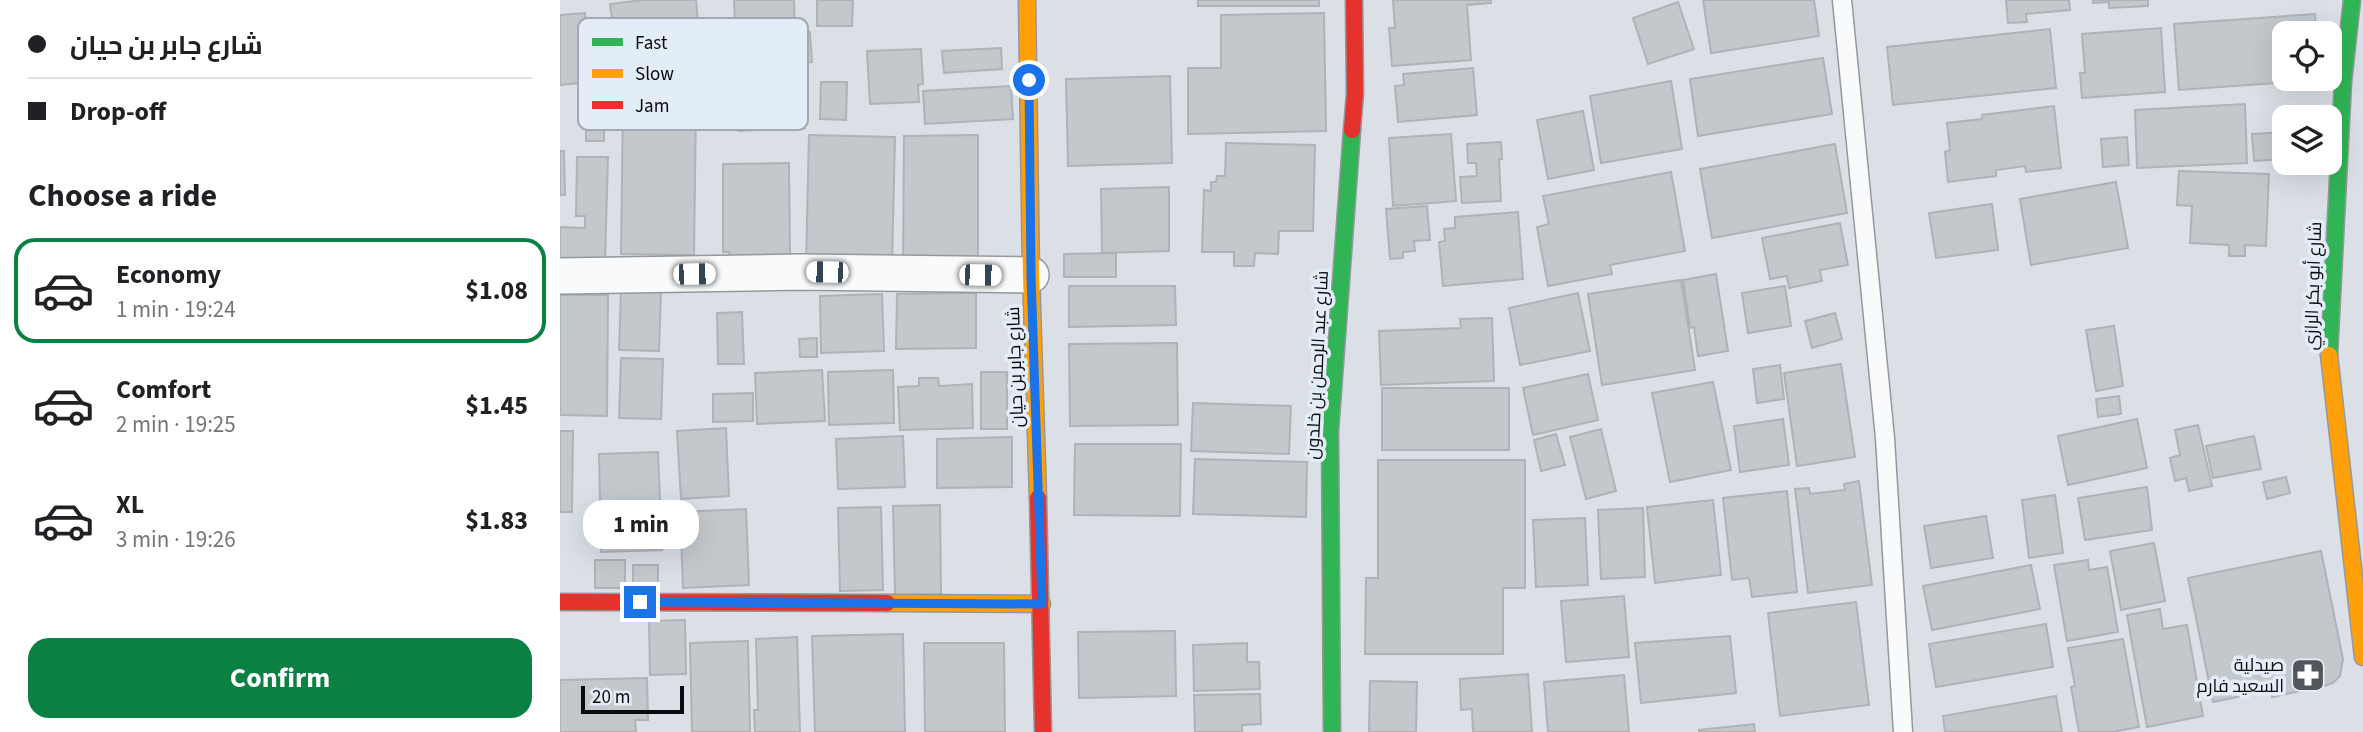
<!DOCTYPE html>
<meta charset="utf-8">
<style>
:root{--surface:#fff;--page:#f2f2f2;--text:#202124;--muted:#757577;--line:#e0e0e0;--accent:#0b8043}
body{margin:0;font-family:"Source Sans 3",Cairo,sans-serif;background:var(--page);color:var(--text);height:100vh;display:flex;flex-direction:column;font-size:26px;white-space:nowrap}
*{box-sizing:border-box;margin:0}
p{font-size:23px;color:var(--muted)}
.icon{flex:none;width:38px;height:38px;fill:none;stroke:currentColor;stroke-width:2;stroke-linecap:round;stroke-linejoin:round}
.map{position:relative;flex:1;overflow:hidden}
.sheet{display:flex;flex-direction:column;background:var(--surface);width:560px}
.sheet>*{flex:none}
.hud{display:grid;align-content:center;height:154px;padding:0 28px;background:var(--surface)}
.controls{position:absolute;left:1712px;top:21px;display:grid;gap:14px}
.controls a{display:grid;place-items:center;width:70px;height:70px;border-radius:14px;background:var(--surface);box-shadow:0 7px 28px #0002;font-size:35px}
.scale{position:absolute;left:21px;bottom:18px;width:103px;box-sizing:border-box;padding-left:7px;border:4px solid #090c0f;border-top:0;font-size:19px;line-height:24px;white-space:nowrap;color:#090c0f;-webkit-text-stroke:5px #e3edf7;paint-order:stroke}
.end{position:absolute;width:32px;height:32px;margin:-16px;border:9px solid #1a73e8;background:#fff;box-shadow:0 0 0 4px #fff}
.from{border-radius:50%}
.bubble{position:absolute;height:49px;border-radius:21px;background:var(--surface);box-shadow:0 7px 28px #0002;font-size:23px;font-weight:700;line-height:49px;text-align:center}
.car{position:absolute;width:21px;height:42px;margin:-21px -10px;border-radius:9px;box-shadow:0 0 5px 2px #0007;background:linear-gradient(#fff 24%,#345 0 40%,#fff 0 76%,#345 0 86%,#fff 0)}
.hud b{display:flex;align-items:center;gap:24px;height:66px;font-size:26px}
.hud b+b{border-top:2px solid var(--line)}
.hud i{width:18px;height:18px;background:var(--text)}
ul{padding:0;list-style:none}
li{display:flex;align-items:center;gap:21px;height:105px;margin:0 14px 10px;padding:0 14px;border:4px solid transparent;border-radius:21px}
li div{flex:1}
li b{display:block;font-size:26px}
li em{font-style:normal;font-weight:700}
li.active{border-color:var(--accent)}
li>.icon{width:63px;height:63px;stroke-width:1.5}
h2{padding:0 28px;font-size:32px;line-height:84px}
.cta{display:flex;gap:14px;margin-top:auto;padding:14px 28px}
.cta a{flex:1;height:80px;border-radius:21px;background:var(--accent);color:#fff;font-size:28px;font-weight:700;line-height:80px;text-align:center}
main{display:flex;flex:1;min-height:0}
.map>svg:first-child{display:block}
.building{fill:#c3c8cc;stroke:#afb3b7;stroke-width:2}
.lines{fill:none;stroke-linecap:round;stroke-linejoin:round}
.lane-casing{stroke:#94989c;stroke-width:21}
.street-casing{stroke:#94989c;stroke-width:38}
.fast-casing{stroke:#94989c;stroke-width:19}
.slow-casing{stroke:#94989c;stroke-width:19}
.jam-casing{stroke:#94989c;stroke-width:19}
.lane{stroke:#f9fafb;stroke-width:18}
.street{stroke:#f9fafb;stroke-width:35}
.fast{stroke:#30b455;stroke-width:16}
.slow{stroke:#ff9f0a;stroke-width:16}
.jam{stroke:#e5322d;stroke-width:16}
.route{stroke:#1a73e8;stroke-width:9}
.labels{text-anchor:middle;stroke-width:7;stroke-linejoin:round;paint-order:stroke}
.street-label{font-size:18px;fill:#090c0f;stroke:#e3edf7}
.poi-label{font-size:18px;fill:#090c0f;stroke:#e3edf7;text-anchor:end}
.key{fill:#e3edf7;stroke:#a2aab1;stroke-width:2}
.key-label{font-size:19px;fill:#090c0f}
</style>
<main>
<section class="sheet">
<div class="hud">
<b><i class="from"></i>شارع جابر بن حيان</b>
<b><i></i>Drop-off</b>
</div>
<h2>Choose a ride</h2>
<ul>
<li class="active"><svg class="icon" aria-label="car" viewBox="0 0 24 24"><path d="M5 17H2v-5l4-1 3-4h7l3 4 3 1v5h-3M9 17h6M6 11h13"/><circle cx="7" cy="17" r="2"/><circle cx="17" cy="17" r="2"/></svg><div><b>Economy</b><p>1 min · 19:24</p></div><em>$1.08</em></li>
<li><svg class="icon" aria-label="car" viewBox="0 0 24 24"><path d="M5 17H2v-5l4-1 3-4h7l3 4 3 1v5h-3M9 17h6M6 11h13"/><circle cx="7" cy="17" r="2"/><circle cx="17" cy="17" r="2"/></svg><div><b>Comfort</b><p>2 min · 19:25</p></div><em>$1.45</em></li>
<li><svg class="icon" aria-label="car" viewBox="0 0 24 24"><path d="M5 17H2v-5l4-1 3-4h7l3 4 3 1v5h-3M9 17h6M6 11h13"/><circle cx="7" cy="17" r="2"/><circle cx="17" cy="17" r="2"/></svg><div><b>XL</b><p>3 min · 19:26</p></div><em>$1.83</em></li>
</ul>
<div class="cta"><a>Confirm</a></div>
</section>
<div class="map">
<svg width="1803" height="732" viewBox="0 0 1803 732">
<rect width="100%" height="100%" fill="#dae0e6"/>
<g class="building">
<polygon points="83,0 136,0 138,23 54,35 50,4"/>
<polygon points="174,0 234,0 235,33 250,32 252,62 243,63 245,128 179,131"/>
<polygon points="257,0 293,0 292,26 257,26"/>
<rect x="638" y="0" width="121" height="6"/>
<polygon points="833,0 931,0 931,3 907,5 911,60 832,66 829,28 835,28"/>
<polygon points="1143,0 1254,0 1259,36 1151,53"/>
<polygon points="1446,0 1509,0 1510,10 1466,14 1467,22 1448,23"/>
<polygon points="1533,0 1588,0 1588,6 1549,8 1549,2 1533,3"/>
<polygon points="1118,2 1134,49 1088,64 1073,18"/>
<polygon points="25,13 30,82 0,85 0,15"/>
<polygon points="764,13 766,131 628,134 628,68 661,68 661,15"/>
<polygon points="1755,14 1756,33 1724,33 1724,79 1759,79 1759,80 1619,90 1614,24"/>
<polygon points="1601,28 1605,92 1522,98 1520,73 1525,73 1522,34"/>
<polygon points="1490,29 1496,88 1333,105 1327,47"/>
<polygon points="441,48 442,69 384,73 382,51"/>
<polygon points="361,49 363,84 358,85 359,102 310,104 307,51"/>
<polygon points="1263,58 1272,114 1138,136 1130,79"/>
<polygon points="913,68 917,115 838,122 835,86 844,85 843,74"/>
<polygon points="610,76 612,163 508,166 506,79"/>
<polygon points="1111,81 1122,149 1041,163 1030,96"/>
<polygon points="261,82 287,82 286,120 260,119"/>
<polygon points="451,86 453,119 365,124 363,91"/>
<polygon points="63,103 136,103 134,255 61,254"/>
<polygon points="1685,104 1687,163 1577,168 1575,110"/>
<polygon points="1494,106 1501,168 1466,172 1465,166 1436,170 1436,176 1388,182 1385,152 1390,150 1387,123 1422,119 1422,115"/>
<polygon points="1023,111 1034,170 988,179 977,120"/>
<rect x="26" y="121" width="18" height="20"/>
<polygon points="1724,132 1724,159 1694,161 1692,134"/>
<polygon points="891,134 896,201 833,206 829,138"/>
<polygon points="249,135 335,137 332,265 246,264"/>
<polygon points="418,135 418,268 343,269 344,136"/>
<polygon points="1567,137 1569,165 1543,167 1541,139"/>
<polygon points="941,142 942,159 939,159 941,201 902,203 900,177 917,176 916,163 908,163 907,144"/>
<polygon points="666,143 755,145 753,231 719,231 718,254 695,253 694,266 674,266 674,252 642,252 644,190 651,191 651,182 656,182 657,176 665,176"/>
<polygon points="1275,144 1287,213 1152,238 1140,169"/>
<polygon points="0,151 4,151 5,195 0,195"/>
<polygon points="17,157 48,157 45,260 0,260 0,227 25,228 25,216 16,216"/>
<polygon points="229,163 230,261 169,262 169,252 163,252 163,164"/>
<polygon points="1619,171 1709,174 1706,246 1685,245 1685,256 1669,256 1669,245 1630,243 1632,206 1617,205"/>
<polygon points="1111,172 1125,251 1050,265 1052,274 988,286 977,227 989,224 983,196"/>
<polygon points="1556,182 1568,248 1471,265 1460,199"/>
<polygon points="609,187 609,251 542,253 541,189"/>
<polygon points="1432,204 1438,250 1376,258 1369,213"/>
<polygon points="867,206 870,240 854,241 855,251 843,252 843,258 830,259 826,209"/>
<polygon points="958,212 963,279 883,286 879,242 885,241 884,229 895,228 895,217"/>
<polygon points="1280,223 1288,265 1260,270 1262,281 1229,288 1227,276 1210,279 1202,238"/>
<polygon points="556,253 556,277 504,277 504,254"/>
<polygon points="1156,274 1168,351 1138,356 1134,327 1130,328 1123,280"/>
<polygon points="1121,280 1135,370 1042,385 1028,294"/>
<polygon points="509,286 615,286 616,325 509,327"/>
<polygon points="1225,286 1231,326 1188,333 1182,293"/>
<polygon points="61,292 101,292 99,351 59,350"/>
<polygon points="416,293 416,348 336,349 337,294"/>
<polygon points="1018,293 1030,351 960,365 949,308"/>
<polygon points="322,294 324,351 261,353 260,296"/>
<polygon points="0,295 48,295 47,416 0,415"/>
<polygon points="182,312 184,364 158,364 157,313"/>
<polygon points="1275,313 1282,339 1252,348 1245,321"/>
<polygon points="932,318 934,381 821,385 819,331 901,328 900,319"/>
<polygon points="1554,326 1563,386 1536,391 1526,330"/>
<polygon points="257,338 257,357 240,357 239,339"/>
<polygon points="617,343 618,425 510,426 509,344"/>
<polygon points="61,358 103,359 101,419 59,418"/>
<polygon points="1281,364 1295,457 1237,466 1224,373"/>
<polygon points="1220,365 1224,399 1197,403 1193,369"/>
<polygon points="262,370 265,421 197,424 195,373"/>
<polygon points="333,370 334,423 269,425 268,372"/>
<rect x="421" y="372" width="26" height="57"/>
<polygon points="1028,374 1038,420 973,435 963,388"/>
<polygon points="359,378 378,378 379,386 412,384 413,428 340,430 338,387 359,386"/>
<polygon points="1153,382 1171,470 1110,482 1092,393"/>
<rect x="822" y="388" width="127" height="62"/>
<polygon points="193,393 193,421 153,422 153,394"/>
<polygon points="1559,396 1561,414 1538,417 1536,399"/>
<polygon points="633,403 731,406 729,454 631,451"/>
<polygon points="1223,419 1229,465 1180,472 1174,426"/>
<polygon points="1577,419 1587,468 1508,485 1498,436"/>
<polygon points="1638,425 1652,486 1629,491 1626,478 1615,481 1610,458 1620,455 1615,430"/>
<polygon points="166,428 169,496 121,499 117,431"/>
<polygon points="1041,429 1056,491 1026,499 1010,437"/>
<polygon points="0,431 13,431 12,512 0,512"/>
<polygon points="996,434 1005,465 981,471 974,440"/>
<polygon points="343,436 345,487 278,489 276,439"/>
<polygon points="1694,436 1701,469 1653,478 1646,446"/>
<polygon points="452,437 452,487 377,488 377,439"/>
<polygon points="515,444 621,444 620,516 514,515"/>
<polygon points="98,452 102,550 41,552 39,454"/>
<polygon points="635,459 747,462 746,517 633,514"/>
<polygon points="818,460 965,460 965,588 943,588 943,654 805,654 806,578 818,578"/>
<polygon points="1726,477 1730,493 1707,499 1703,482"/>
<polygon points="1299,481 1312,585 1248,593 1235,489 1249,488 1250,494 1285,490 1284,484"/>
<polygon points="1587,487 1592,530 1525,540 1518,498"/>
<polygon points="1227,491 1237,592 1192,597 1189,578 1172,580 1163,498"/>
<polygon points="1495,495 1503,553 1469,558 1462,500"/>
<polygon points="1153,500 1161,575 1095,583 1087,507"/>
<polygon points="380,505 381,594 335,595 333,506"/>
<polygon points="321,507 323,590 280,591 278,508"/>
<polygon points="1083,508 1085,577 1041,579 1038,510"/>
<polygon points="186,509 189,585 123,588 120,512"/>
<polygon points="1426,516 1433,558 1371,568 1364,526"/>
<polygon points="1025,518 1028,585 976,587 973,520"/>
<polygon points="1594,543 1605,601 1561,610 1550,551"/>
<polygon points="1761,551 1783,659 1780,676 1773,683 1764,686 1712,697 1711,690 1653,702 1628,578"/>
<rect x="35" y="560" width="30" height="28"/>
<polygon points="1528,560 1529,570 1547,567 1558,632 1507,641 1494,565"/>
<rect x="73" y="565" width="25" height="21"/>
<polygon points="1471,565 1480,609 1372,630 1363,586"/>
<polygon points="1064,596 1069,657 1006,662 1001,601"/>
<polygon points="1296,602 1309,705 1220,716 1208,613"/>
<polygon points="1600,609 1603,629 1627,625 1643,716 1587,727 1567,615"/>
<polygon points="125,620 126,674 90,675 89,621"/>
<polygon points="1486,624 1493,667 1376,687 1369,644"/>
<polygon points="615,631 616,696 519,698 518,632"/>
<polygon points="343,634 345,732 255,732 252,636"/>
<polygon points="1170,636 1176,693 1081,703 1075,643"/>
<polygon points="237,637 240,732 195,732 194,710 198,710 196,639"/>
<polygon points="1563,639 1579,727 1552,732 1519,732 1511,687 1515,686 1508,648"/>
<polygon points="188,641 190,732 132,732 130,643"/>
<polygon points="364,643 444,643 445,732 365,732"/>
<polygon points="687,643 687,662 699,662 700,689 634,691 633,645"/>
<polygon points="968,674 972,732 913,732 912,709 901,710 900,679"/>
<polygon points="1064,675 1069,732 988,732 984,682"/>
<polygon points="87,678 88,720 75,720 76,732 0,732 0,680"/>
<polygon points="810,681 857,682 856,732 809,732"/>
<polygon points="700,694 701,724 682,725 682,732 635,732 634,695"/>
<polygon points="1496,696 1502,732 1385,732 1383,716"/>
<polygon points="1194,724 1195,732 1139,732 1139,730"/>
</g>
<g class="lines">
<g class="lane-casing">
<polyline id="lane" points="1282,0 1325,438 1343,732"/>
</g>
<g class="street-casing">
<polyline id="street" points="0,276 242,272 471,275"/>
</g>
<g class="fast-casing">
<g id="fast">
<polyline points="1769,355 1783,82 1792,0"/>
<polyline points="772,732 770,431 792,130"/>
</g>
</g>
<g class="slow-casing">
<g id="slow">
<polyline points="467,0 471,275 478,498"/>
<polyline points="1769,355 1803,657"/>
<polyline points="327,603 482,604"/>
</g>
</g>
<g class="jam-casing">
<g id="jam">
<polyline points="792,130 795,93 794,0"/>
<polyline points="478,498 483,732"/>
<polyline points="0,602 327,603"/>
</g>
</g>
<use href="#lane" class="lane"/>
<use href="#street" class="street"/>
<use href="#fast" class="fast"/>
<use href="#slow" class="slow"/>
<use href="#jam" class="jam"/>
</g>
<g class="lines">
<polyline class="route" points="80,602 482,604 471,275 469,80"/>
</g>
<defs>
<g id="pharmacy-square" transform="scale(1.75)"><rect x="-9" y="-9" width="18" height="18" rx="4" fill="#52565a" stroke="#e3edf7"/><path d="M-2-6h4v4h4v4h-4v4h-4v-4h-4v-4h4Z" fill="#fff"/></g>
</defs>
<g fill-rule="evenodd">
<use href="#pharmacy-square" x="1748" y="675"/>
</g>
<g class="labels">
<g class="street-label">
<text transform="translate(1753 286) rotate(-88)" y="6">شارع أبو بكر الرازي</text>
<text transform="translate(757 365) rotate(-87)" y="6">شارع عبد الرحمن بن خلدون</text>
<text transform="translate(455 367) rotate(-92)" y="6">شارع جابر بن حيان</text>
</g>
<g class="poi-label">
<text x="1724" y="671">صيدلية<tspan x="1724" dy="21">السعيد فارم</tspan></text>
</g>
</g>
<rect x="18" y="18" width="230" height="112" rx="10" class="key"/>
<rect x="32" y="38" width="31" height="8" fill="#30b455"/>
<rect x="32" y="69" width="31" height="9" fill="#ff9f0a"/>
<rect x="32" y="101" width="31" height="8" fill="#e5322d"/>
<g class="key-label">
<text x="75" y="49">Fast</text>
<text x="75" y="80">Slow</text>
<text x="75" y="112">Jam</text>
</g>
</svg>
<div class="controls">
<a><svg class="icon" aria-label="locate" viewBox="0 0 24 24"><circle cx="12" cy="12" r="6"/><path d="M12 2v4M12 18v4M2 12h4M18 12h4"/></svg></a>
<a><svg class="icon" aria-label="layers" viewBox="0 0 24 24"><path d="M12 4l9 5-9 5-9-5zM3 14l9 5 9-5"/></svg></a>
</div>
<div class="scale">20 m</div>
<i class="end from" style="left:469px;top:80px"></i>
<i class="end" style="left:80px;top:602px"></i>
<div class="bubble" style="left:23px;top:500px;width:116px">1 min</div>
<i class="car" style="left:267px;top:272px;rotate:271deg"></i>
<i class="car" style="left:134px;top:274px;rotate:89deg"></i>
<i class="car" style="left:420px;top:275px;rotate:91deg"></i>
</div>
</main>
